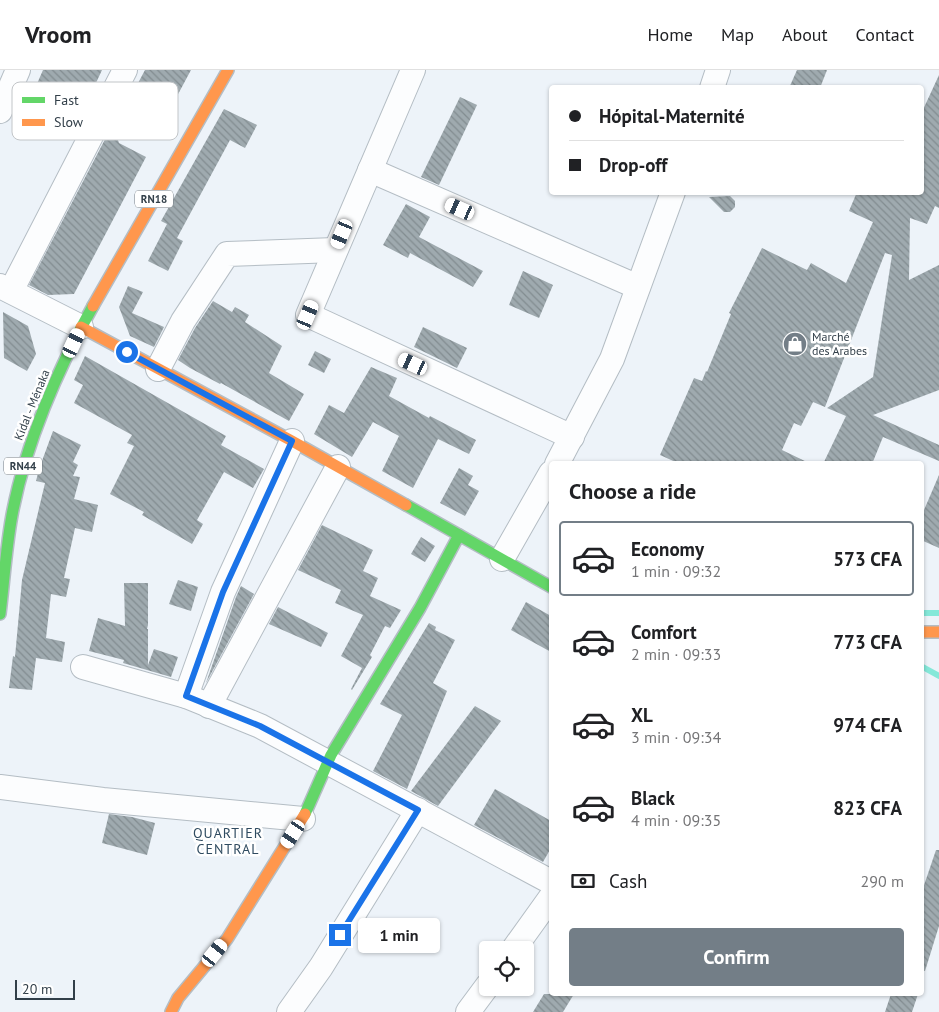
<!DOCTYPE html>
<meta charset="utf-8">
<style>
:root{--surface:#fff;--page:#f6f6f6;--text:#202124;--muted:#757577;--line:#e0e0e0;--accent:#737e87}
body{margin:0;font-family:"PT Sans",sans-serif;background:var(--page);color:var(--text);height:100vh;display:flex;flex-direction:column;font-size:19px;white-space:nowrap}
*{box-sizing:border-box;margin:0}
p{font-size:16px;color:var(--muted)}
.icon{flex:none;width:28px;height:28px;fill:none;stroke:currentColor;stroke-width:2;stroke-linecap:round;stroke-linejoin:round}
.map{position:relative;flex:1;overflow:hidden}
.side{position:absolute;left:549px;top:391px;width:375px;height:535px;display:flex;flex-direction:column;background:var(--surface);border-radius:5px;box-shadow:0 1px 4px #0004}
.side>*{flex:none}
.hud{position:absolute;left:549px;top:15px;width:375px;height:110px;border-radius:5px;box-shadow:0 1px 4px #0004;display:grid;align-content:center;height:110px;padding:0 20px;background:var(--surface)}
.controls{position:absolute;left:479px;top:871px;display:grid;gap:10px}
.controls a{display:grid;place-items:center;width:55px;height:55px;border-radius:5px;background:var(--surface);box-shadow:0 1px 4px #0004;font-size:25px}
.scale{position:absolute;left:15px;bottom:12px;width:60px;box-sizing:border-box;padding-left:5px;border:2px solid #323f49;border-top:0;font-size:14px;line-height:18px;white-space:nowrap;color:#323f49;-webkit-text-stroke:4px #fff;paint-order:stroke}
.end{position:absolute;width:22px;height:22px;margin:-11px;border:6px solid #1a73e8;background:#fff;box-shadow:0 0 0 2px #fff}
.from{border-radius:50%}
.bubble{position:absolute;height:35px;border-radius:5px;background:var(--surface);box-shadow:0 1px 4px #0004;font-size:16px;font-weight:700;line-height:35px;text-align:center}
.car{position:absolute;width:15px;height:30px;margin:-15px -8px;border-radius:6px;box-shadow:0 0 4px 1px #0007;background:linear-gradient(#fff 24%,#345 0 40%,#fff 0 76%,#345 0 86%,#fff 0)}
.hud b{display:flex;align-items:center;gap:18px;height:48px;font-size:19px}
.hud b+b{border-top:1px solid var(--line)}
.hud i{width:12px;height:12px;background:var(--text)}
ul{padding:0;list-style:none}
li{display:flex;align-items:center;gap:15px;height:75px;margin:0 10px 8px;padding:0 10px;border:2px solid transparent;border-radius:5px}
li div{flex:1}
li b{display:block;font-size:19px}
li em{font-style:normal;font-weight:700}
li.current{border-color:var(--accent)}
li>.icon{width:45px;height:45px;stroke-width:1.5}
h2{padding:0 20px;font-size:22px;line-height:60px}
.pay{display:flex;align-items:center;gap:12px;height:55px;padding:0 20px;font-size:19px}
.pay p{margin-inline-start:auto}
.action{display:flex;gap:10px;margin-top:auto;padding:10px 20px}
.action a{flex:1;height:58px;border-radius:5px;background:var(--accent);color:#fff;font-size:20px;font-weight:700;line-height:58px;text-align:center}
header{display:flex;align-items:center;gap:30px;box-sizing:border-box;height:70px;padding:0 25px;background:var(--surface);border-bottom:1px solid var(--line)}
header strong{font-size:24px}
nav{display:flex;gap:28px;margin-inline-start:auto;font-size:18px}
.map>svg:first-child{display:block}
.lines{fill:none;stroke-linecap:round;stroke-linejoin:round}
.stream{stroke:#85e8d9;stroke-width:6}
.building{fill:url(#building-back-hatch)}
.street-casing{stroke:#b4bdc4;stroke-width:26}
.fast-casing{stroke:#b4bdc4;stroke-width:14}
.slow-casing{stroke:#b4bdc4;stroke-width:14}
.street{stroke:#fcfdfe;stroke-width:24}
.fast{stroke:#63d668;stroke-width:11}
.slow{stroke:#ff974d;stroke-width:11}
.route{stroke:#1a73e8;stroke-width:6}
.labels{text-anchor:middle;stroke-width:5;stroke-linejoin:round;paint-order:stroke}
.shield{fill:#fff;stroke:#707980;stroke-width:1}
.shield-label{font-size:11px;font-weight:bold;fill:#323f49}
.poi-label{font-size:12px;fill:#323f49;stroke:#fff;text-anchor:start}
.street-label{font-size:12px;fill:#323f49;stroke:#fff}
.neighbourhood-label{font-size:14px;letter-spacing:1px;fill:#2f4b60;stroke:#fff}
.key{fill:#fff;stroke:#c2c5c8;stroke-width:1}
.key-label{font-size:14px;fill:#323f49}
</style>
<header>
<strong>Vroom</strong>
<nav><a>Home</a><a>Map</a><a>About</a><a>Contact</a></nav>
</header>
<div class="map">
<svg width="939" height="942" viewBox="0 0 939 942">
<defs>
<pattern id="building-back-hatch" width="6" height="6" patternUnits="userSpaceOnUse" patternTransform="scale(1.25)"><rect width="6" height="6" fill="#9faaaf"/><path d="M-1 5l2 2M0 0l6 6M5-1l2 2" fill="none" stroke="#828c90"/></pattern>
</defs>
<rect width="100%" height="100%" fill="#edf3f9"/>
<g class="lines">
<g class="stream">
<polyline points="921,543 939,543"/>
<polyline points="921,596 939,606"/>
</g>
</g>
<g class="building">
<polygon points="43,0 102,0 96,13 101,16 84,50 33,23"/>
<polygon points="145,0 191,0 168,43 156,36 147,53 125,41 115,61 119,73 146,87 74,224 48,225 29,215 126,29 129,30"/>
<polygon points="797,0 827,0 820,18 789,18"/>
<polygon points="939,5 939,138 935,136 927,154 910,148 909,210 939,195 939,320 873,345 939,375 939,391 883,367 872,394 823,394 846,346 827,338 873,307 892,185 885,183 825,337 813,332 801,356 794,353 782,380 811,394 680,394 660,385 694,308 702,311 706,301 707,302 731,244 729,243 762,178 807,200 811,193 846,213 873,152 849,141 857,122 921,122 921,44"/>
<polygon points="460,27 477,35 439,115 421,107"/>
<polygon points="224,39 257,55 245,78 230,70 177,168 183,171 168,201 148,191 167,154 161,151"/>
<polygon points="730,126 735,131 735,137 730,142 724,142 709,127"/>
<polygon points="406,134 430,147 419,167 483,201 473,217 410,183 408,188 383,175"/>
<polygon points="523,201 553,215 539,248 509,235"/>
<polygon points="128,216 143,222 132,243 164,257 154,277 130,266 119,237"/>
<polygon points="213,231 232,242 235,237 249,245 245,252 282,276 269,303 304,324 289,351 221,313 220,314 190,298 178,290 195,258"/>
<polygon points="3,242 28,256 36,284 27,301 4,288"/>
<polygon points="423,257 467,278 457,298 414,277"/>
<polygon points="315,281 331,289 324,303 308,295"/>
<polygon points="85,286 226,366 221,375 264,399 253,418 224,402 197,450 203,454 192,474 142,445 144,442 110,424 134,376 127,373 132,365 74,333 83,315 74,310"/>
<polygon points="371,297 397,308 389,326 429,348 430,346 476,370 469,384 438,369 413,418 382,401 399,366 373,352 352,387 314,364 329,335 344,343"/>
<polygon points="53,361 81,375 73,392 78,395 73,406 80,407 74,429 98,435 92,462 75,458 64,508 70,509 66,527 51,524 46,568 65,572 62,592 36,588 32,620 9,618 13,586 15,587 22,510 45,413 36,411 39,399"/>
<polygon points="459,398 473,406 468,415 479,421 465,446 440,433"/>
<polygon points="939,405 939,478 921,470 921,447"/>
<polygon points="322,455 373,480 363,501 378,508 370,526 401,540 390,558 385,556 370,585 372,587 352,620 351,619 362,598 341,586 363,545 335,533 341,520 298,500"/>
<polygon points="421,467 435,476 425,492 411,484"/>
<polygon points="178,510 198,517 191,541 169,534"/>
<polygon points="124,513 148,513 148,555 147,559 148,559 148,595 154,579 178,587 171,607 123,593 124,590 89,581 98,548 125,556"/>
<polygon points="241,516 254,524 206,613 236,527"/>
<polygon points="526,532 551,546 551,582 511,560"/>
<polygon points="278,537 328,563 321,577 269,554"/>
<polygon points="429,553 436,557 435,560 455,570 433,613 447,621 407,719 373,701 402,645 380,634"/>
<polygon points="475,636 501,651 438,736 411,721"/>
<polygon points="495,719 551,751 551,778 543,792 474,755"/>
<polygon points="109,744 132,747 155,753 147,785 102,773"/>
<polygon points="936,780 939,780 939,856 925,901 921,900 921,824"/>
<polygon points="544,924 574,924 563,942 533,942"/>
<polygon points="891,924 918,924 912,942 885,942"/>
</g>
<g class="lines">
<g class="street-casing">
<g id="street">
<polyline points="413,0 308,245 572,367"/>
<polyline points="712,18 718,0"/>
<polyline points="0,41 18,0"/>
<polyline points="370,100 638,217"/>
<polyline points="0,216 81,257"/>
<polyline points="11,221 125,0"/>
<polyline points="158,299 183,251 227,184 335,180"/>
<polyline points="557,394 612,289 673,122"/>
<polyline points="502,489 551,403"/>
<polyline points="83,597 186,626 260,656 551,812"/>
<polyline points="186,626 223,522 292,371"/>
<polyline points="209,636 338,397"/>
<polyline points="0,717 103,730 303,749"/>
<polyline points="513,880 551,827"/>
<polyline points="289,942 321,897 418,740"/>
<polyline points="468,942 488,915"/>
</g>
</g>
<g class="fast-casing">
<g id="fast">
<polyline points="406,435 551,517"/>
<path d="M0 544C4 511 6 478 12 445 25 375 58 298 93 236"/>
<polyline points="305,744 331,685 420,538 459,465"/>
</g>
</g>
<g class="slow-casing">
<g id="slow">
<polyline points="93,236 228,0"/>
<polyline points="81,257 292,371 406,435"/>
<polyline points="921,562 939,562"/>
<polyline points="171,942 178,928 227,869 305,744"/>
</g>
</g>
<use href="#street" class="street"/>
<use href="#fast" class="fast"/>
<use href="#slow" class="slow"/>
</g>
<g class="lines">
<polyline class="route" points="127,282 292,371 223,522 186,626 260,656 418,740 340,865"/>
</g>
<defs>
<g id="shop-disc" transform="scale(1.25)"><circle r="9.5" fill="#737e87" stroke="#fff"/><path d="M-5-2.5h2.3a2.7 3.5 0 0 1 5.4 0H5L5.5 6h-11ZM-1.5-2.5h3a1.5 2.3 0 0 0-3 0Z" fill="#fff"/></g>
</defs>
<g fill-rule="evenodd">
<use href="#shop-disc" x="795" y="274"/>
</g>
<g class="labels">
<g class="shield">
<rect x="135" y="120.5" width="38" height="17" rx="4"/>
<rect x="4" y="387.5" width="38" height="17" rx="4"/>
</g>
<g class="shield-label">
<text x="154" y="133">RN18</text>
<text x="23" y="400">RN44</text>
</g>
<g class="poi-label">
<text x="812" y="271">Marché<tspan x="812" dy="14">des Arabes</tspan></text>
</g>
<g class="street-label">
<text transform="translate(32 335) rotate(-68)" y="4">Kidal - Ménaka</text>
</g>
<g class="neighbourhood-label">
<text x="228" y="768">QUARTIER<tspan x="228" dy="16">CENTRAL</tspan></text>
</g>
</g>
<rect x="12" y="12" width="166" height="58" rx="8" class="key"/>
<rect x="22" y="27" width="23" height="6" fill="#63d668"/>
<rect x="22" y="49" width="23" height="7" fill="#ff974d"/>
<g class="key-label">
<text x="54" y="35">Fast</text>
<text x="54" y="57">Slow</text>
</g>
</svg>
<div class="controls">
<a><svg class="icon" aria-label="locate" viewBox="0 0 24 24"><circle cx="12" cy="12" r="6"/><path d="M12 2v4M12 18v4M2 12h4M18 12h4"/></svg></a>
</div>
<div class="scale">20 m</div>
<i class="end from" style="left:127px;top:282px"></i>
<i class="end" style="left:340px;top:865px"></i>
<div class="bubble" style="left:358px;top:848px;width:82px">1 min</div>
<i class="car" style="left:460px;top:139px;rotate:294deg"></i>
<i class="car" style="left:342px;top:164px;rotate:203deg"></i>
<i class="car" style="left:308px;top:245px;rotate:23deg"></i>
<i class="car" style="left:74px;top:273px;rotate:25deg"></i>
<i class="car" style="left:413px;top:294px;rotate:295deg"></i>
<i class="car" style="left:293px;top:764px;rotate:213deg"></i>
<i class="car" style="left:215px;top:883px;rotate:39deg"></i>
<div class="hud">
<b><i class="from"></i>Hópital-Maternité</b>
<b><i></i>Drop-off</b>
</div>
<section class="side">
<h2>Choose a ride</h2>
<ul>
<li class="current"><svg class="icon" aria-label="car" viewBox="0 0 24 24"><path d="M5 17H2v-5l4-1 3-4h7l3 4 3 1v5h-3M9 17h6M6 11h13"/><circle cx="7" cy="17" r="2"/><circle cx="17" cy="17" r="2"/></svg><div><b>Economy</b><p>1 min · 09:32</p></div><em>573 CFA</em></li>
<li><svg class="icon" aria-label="car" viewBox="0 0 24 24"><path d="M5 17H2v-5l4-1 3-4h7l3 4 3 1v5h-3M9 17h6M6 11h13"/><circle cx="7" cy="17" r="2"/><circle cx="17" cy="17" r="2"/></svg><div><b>Comfort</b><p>2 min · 09:33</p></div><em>773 CFA</em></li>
<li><svg class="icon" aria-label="car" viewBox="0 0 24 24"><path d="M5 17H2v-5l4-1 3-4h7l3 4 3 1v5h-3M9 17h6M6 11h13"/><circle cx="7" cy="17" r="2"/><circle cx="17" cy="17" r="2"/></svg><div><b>XL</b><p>3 min · 09:34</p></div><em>974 CFA</em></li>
<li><svg class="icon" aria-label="car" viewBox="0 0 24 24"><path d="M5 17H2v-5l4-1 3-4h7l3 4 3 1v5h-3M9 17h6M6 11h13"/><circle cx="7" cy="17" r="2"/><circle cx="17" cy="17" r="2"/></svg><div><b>Black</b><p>4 min · 09:35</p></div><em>823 CFA</em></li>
</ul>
<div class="pay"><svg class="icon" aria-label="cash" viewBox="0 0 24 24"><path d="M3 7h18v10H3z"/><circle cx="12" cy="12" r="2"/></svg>Cash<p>290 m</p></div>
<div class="action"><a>Confirm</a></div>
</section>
</div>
